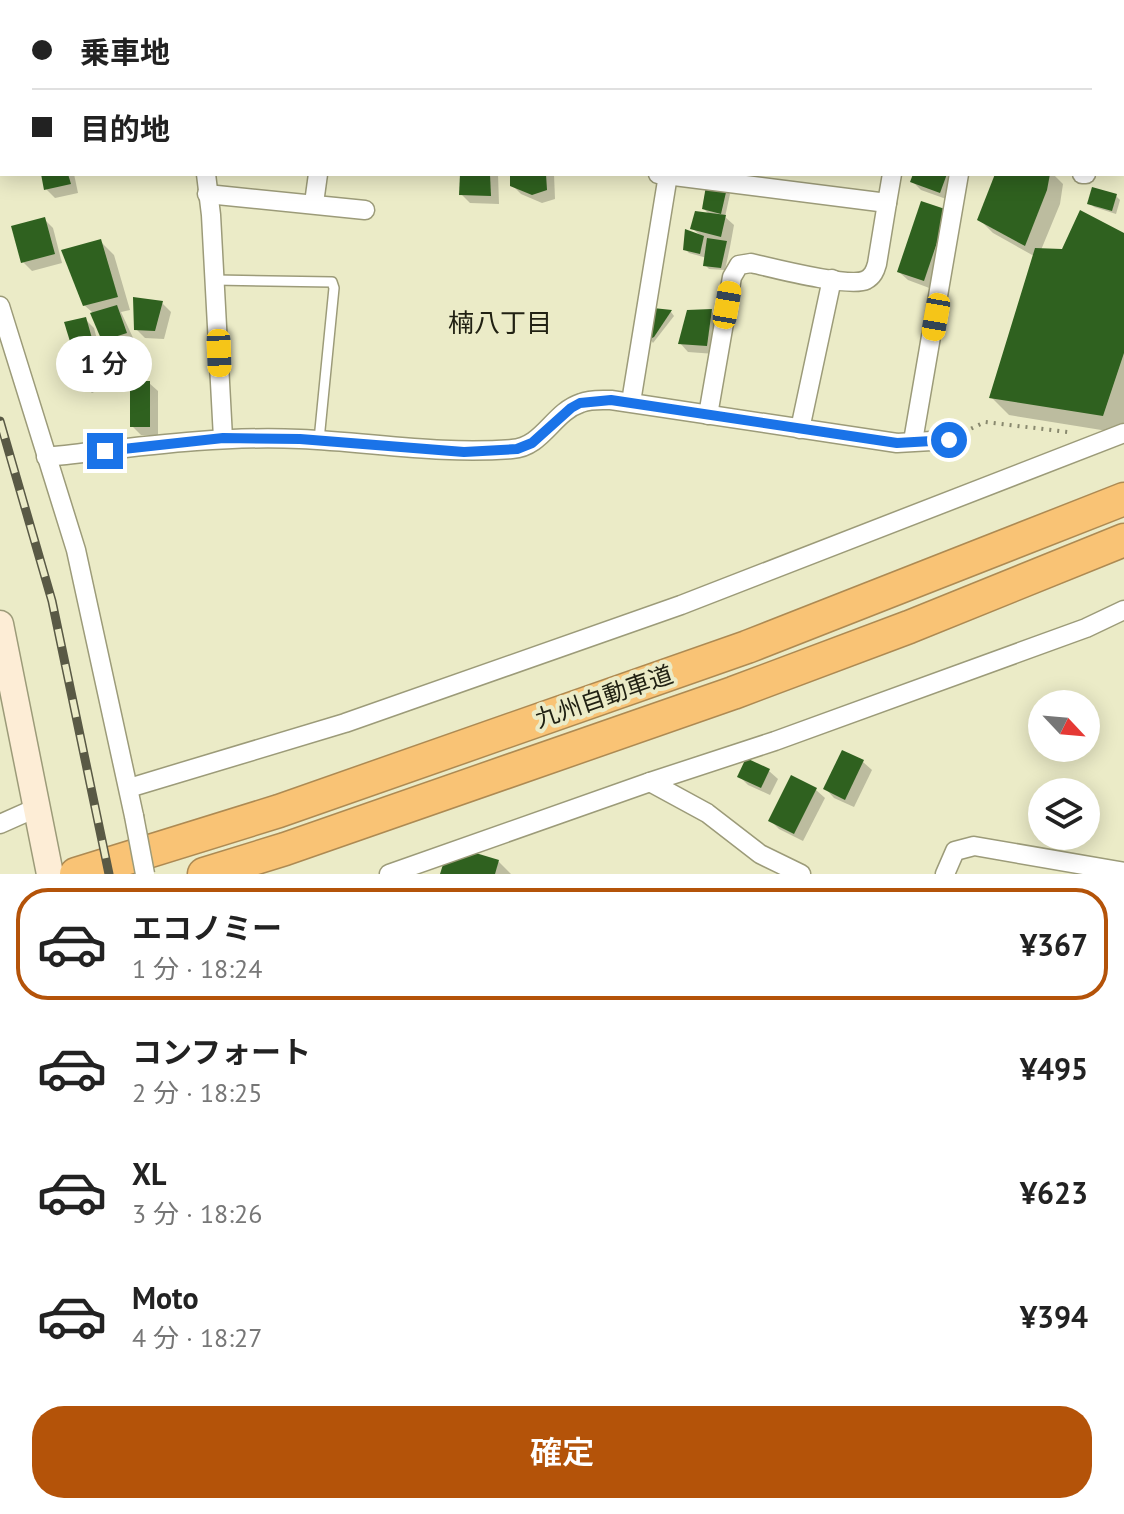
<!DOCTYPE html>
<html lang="ja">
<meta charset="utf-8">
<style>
:root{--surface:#fff;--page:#f2f2f2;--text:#222;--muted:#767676;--line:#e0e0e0;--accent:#b45309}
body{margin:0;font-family:"PT Sans","Noto Sans JP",sans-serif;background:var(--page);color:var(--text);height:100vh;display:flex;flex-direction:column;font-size:30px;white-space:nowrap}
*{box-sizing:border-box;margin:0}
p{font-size:26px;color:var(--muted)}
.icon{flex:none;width:44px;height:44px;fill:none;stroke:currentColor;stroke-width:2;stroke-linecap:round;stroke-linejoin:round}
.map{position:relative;height:874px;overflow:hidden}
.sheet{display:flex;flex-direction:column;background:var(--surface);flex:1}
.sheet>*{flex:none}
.banner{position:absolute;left:0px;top:0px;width:1124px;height:176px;box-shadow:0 4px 20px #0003;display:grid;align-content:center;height:176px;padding:0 32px;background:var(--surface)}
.needle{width:52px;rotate:116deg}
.controls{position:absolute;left:1028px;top:690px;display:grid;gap:16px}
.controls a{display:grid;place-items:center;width:72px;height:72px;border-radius:50%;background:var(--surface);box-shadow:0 4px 20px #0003;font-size:40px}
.end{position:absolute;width:36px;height:36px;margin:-18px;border:10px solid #1a73e8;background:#fff;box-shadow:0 0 0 4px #fff}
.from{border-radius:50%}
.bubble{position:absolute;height:56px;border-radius:28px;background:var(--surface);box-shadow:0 4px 20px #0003;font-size:26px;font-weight:600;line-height:56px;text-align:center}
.car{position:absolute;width:24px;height:48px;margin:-24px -12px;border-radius:10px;box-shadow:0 0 6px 2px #0007;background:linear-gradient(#f5c518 24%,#345 0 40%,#f5c518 0 76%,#345 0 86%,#f5c518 0)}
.banner b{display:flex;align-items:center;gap:28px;height:76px;font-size:30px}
.banner b+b{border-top:2px solid var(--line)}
.banner i{width:20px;height:20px;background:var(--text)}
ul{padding:14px 0 0;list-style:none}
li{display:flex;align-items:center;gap:24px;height:112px;margin:0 16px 12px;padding:0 16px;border:4px solid transparent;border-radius:32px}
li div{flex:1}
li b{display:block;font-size:30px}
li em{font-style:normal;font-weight:600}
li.selected{border-color:var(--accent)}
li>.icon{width:72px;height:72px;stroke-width:1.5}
.cta{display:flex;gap:16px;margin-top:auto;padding:16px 32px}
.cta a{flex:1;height:92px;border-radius:32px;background:var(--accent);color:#fff;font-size:32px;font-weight:600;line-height:92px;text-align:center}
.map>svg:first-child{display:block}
.shadow{fill:#0003}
.building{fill:#2f611f}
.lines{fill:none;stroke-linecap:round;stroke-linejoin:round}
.lane-casing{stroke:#9c9b79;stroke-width:12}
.street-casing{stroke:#9c9b79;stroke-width:21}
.secondary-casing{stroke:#9c9b79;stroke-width:29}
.highway-casing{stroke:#ad8a53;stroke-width:35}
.path{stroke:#88886e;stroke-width:4;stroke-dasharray:2 6;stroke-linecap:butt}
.lane{stroke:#fff;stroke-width:9}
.street{stroke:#fff;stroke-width:18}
.secondary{stroke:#fdedd6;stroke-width:26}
.highway{stroke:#f9c375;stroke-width:32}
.rail-casing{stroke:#595945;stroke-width:9}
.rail{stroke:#ebebc7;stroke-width:6;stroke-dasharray:18;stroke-linecap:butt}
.street-bridge-casing{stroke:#9c9b79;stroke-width:21;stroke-linecap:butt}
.street-bridge{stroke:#fff;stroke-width:18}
.route{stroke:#1a73e8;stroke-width:10}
.labels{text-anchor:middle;stroke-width:8;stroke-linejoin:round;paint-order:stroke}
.street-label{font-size:24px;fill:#212113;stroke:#ebebc7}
.neighbourhood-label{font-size:26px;fill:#212113;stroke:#ebebc7}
</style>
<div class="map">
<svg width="1124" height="874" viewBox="0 0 1124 874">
<rect width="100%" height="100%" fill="#ebebc7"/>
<g class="shadow">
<polygon points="0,0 88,0 2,2 2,33"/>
<polygon points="191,0 224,0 224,2 193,2"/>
<polygon points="230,0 273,0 273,2"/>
<polygon points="284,0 314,0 314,2 286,2"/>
<polygon points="372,0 412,0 412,2"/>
<polygon points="456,0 485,0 485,2"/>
<polygon points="550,0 579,0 580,1 550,2"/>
<polygon points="591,0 625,0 591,2"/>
<rect x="632" y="0" width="77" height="2"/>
<polygon points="717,0 854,0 858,2 717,2"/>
<polygon points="1031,0 1070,0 1072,2 1030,2"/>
<polygon points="1073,0 1104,0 1109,2 1073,2"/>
<polygon points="43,174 74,174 78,193 55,198 46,189"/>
<polygon points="462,174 498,174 499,204 470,203 461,194"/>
<polygon points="512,174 554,174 555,199 542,203 521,194 512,185"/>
<polygon points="915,174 959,174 949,200 921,190 912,181"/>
<polygon points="997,174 1053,174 1063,184 1060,204 1041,250 1063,251 1124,235 1124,422 1120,433 1009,415 991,397 1034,256 993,233 979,219"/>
<polygon points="726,190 730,194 725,217 734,225 730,247 725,270 709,269 705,265 707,258 689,253 685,249 701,236 692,228 710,215 704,209"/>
<polygon points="1116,196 1120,200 1116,214 1094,207 1090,203"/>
<polygon points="45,220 53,228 62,263 32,271 23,262"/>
<polygon points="955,220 932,289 908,280 899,272"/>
<polygon points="100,241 114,255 130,310 121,312 135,342 112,349 103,340 92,312 84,305"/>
<polygon points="162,303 171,312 164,339 145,338 136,329"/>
<polygon points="654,310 671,312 674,316 653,343 650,339"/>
<polygon points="711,311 719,320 715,354 688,352 680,343"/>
<polygon points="85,319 94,328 100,351 95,352 103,361 109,385 92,393 83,385 82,354 74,347"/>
<polygon points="149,383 158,391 158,435 141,435 132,426"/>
<polygon points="863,762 872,770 854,807 834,798 826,789"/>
<polygon points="769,771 778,779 770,795 748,785 739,776"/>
<polygon points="816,790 825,798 803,841 779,829 770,820"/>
<polygon points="498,861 511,874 442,874"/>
</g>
<g class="building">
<polygon points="41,174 68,174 71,184 44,190"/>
<polygon points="460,174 490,174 491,196 459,195"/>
<polygon points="510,174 546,174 547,190 532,195 510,186"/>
<polygon points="913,174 947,174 940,193 910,182"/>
<polygon points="995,174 1050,174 1047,190 1025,246 977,220"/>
<polygon points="706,186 727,188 721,214 702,209"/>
<polygon points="1092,187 1117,194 1112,211 1087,204"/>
<polygon points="921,201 948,210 924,281 897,272"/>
<polygon points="1080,210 1124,233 1124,353 1103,416 989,398 1035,248 1062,249"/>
<polygon points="695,211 726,215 721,237 690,229"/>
<polygon points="45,217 55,254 21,263 11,226"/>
<polygon points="685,229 704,236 700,254 683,250"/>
<polygon points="707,238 727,241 721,268 703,266"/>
<polygon points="101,239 118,297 83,306 61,250"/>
<polygon points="133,297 163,301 155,331 134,330"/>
<polygon points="117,305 127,333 102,341 90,313"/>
<polygon points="653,308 672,310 654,337 648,340"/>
<polygon points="712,309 707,346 678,344 687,310"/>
<polygon points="86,317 93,342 72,348 64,322"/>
<polygon points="95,350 102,377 81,386 72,354"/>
<rect x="130" y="381" width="20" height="46"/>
<polygon points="842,750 864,760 845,800 823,789"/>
<polygon points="746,758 770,769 761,788 737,777"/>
<polygon points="791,775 817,788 794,834 768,821"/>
<polygon points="449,845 499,860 495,874 440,874"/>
</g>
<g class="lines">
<g class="lane-casing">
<polyline id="lane" points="215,280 332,282 334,288 319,440"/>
</g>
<g class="street-casing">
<g id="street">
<polyline points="152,0 153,2"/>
<polyline points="353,2 353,0"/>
<polyline points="414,2 414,0"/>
<polyline points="541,2 541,0"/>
<polyline points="874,2 875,0"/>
<polyline points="994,2 994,0"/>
<polyline points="1122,75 1124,70"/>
<polyline points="206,174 211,215 223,438"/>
<polyline points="658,174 887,203 892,174"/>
<polyline points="1082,174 1086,174"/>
<polyline points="207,194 365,210"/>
<polyline points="314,203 318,174"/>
<polyline points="0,306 76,550 134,816"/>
<polyline points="631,402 668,175"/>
<path d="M708 415 732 277 739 265 751 263C773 268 850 288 866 280 873 276 875 271 877 264L887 203"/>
<polyline points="800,429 832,279"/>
<polyline points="913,441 959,174"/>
<path d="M46 457C130 448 215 435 300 439 371 442 441 455 512 449 543 447 553 412 581 403 590 399 601 400 611 400L897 443 949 440"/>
<polyline points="650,782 707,813 760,854 801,874"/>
<polyline points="129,788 345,723 681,605 1124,433"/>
<polyline points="0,824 36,808"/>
<polyline points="389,874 650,782 775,741 1086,628 1124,610"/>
<polyline points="945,874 955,851 974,846 1124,872"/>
</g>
</g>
<g class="secondary-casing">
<polyline id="secondary" points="0,624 50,874"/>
</g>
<g class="highway-casing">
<g id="highway">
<polyline points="76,874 279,811 747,647 1124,499"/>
<polyline points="204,874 285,849 733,693 909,627 1124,540"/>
</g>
</g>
<polyline class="path" points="964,432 985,422 1068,432"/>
<use href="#lane" class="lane"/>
<use href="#street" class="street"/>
<use href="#secondary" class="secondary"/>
<use href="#highway" class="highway"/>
<g class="rail-casing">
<polyline id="rail" points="0,421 52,601 109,874"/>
</g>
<use href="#rail" class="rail"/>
<g class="street-bridge-casing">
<polyline id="street-bridge" points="134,816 145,874"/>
</g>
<use href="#street-bridge" class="street-bridge"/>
</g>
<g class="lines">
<polyline class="route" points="105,451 223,438 300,439 464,452 517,449 532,443 571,408 580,403 611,400 897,443 949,440"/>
</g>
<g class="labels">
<g class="street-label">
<text transform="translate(604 697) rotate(-19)" y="8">九州自動車道</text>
</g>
<g class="neighbourhood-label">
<text x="500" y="332">楠八丁目</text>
</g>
</g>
</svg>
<div class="controls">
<a><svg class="needle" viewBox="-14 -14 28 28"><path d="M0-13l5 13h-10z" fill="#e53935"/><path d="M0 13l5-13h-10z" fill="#767676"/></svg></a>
<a><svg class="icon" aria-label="layers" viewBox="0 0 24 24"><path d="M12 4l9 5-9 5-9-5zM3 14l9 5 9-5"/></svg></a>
</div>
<i class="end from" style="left:949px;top:440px"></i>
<i class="end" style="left:105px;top:451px"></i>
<div class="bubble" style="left:56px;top:336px;width:96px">1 分</div>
<i class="car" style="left:727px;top:305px;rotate:10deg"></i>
<i class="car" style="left:936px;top:317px;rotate:190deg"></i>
<i class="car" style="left:219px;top:353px;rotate:178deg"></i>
<div class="banner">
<b><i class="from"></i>乗車地</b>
<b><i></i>目的地</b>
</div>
</div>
<section class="sheet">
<ul>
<li class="selected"><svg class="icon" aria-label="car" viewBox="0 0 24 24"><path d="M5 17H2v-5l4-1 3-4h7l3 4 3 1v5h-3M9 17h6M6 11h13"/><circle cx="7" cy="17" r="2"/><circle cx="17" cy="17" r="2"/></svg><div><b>エコノミー</b><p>1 分 · 18:24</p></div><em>¥367</em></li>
<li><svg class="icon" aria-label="car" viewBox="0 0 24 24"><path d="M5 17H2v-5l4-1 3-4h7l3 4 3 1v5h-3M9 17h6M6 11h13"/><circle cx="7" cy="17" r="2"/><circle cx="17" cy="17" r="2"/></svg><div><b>コンフォート</b><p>2 分 · 18:25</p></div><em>¥495</em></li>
<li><svg class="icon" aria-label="car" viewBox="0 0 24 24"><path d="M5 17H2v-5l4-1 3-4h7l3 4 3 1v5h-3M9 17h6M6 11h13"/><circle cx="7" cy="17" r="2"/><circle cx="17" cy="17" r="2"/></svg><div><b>XL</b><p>3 分 · 18:26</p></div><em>¥623</em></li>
<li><svg class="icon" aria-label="car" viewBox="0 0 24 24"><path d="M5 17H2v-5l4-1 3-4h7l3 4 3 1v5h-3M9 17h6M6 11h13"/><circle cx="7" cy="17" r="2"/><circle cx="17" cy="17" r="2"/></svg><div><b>Moto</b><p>4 分 · 18:27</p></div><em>¥394</em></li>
</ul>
<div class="cta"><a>確定</a></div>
</section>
